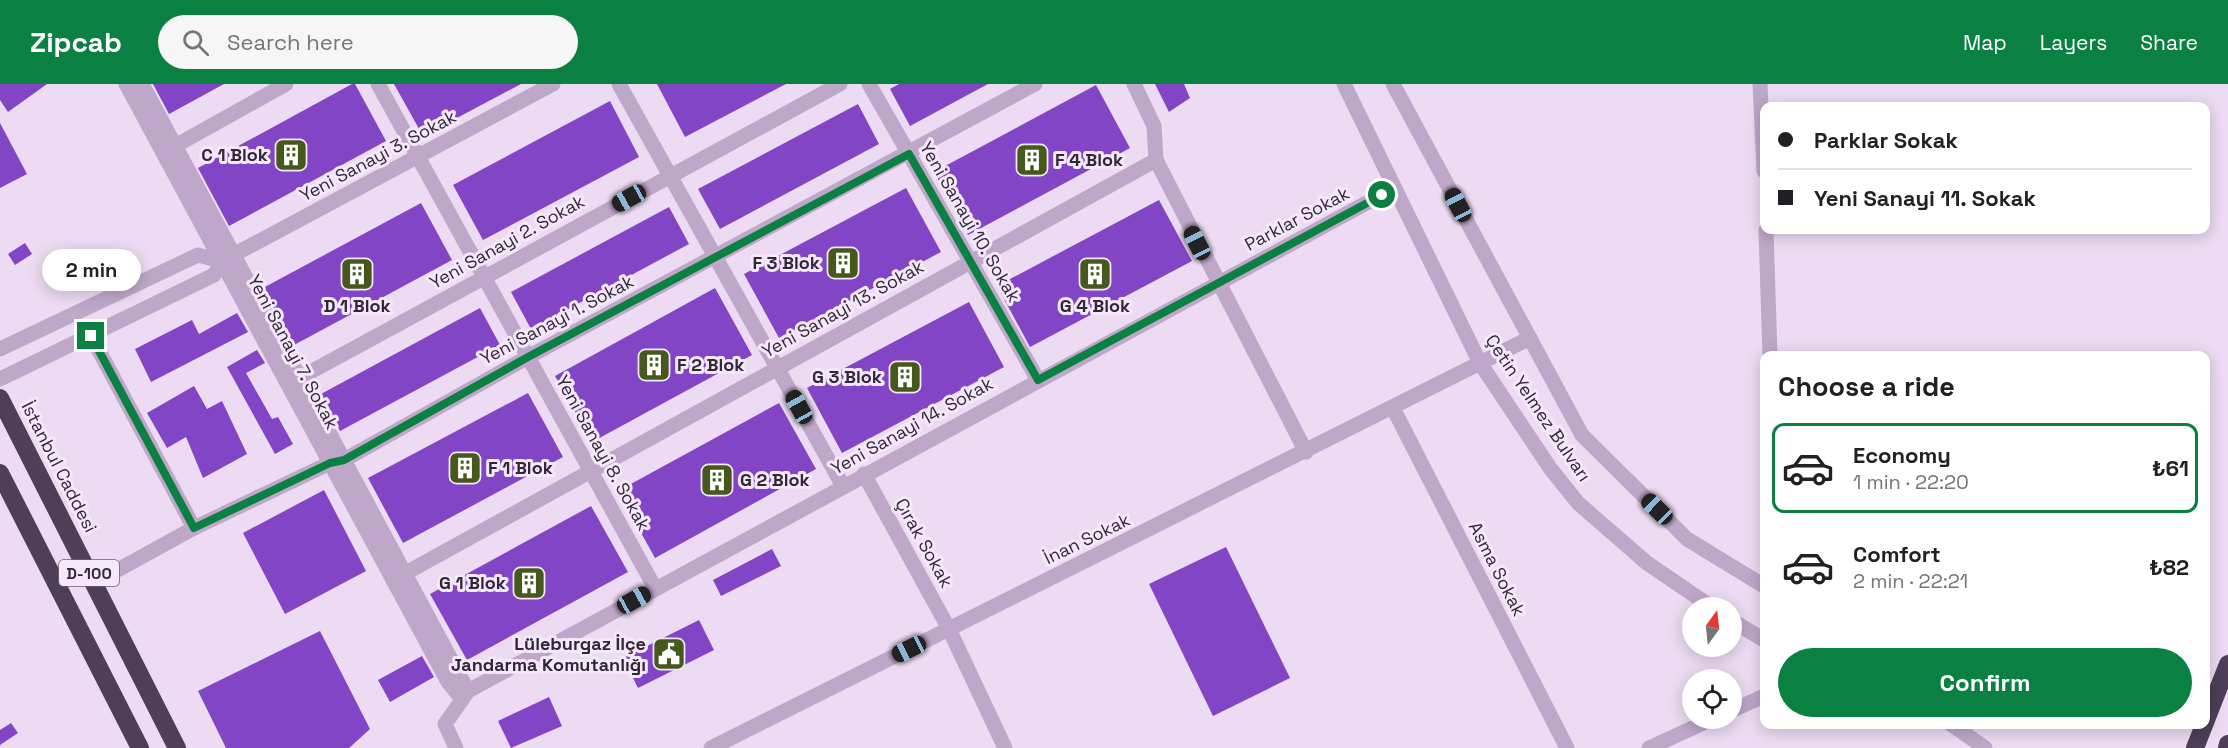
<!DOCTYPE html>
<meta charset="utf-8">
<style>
:root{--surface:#fff;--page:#f6f6f6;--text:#202124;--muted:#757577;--line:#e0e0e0;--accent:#0b8043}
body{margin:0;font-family:"Space Grotesk",sans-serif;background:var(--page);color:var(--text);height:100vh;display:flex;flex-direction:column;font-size:22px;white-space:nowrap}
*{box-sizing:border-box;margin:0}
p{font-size:20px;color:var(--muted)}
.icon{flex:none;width:33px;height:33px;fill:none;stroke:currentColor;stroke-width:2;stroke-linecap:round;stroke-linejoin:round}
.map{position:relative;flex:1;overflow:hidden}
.panel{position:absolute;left:1760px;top:267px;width:450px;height:378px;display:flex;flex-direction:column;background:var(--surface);border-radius:12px;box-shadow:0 3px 15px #0003}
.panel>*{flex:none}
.top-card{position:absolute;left:1760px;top:18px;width:450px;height:132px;border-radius:12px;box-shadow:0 3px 15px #0003;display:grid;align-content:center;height:132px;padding:0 18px;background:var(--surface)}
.needle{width:39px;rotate:15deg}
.buttons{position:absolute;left:1682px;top:513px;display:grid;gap:12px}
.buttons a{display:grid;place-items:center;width:60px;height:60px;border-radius:50%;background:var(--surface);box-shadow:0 3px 15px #0003;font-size:30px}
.end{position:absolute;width:27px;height:27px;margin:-14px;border:8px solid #0b8043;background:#fff;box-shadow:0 0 0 3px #fff}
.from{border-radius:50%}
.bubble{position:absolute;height:42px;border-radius:21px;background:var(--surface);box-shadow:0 3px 15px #0003;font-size:20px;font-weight:700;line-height:42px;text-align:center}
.car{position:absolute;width:18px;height:36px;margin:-18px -9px;border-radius:8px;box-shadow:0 0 4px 2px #0007;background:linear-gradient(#222 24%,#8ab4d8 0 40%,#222 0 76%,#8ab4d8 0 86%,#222 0)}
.top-card b{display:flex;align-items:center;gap:21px;height:57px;font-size:22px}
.top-card b+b{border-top:2px solid var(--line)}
.top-card i{width:15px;height:15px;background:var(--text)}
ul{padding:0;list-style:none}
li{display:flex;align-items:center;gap:18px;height:90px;margin:0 12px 9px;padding:0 6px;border:3px solid transparent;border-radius:12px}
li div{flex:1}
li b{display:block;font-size:22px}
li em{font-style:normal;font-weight:700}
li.on{border-color:var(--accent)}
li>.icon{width:54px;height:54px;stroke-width:1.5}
h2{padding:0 18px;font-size:27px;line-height:72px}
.button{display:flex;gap:12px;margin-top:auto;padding:12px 18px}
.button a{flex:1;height:69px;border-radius:36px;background:var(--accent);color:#fff;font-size:24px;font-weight:700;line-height:69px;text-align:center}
header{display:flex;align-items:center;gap:36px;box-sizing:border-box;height:84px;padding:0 30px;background:var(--accent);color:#fff}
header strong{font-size:28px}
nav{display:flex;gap:33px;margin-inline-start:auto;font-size:21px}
.search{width:420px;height:54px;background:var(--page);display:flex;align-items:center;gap:15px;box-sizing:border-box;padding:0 21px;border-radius:33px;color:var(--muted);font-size:22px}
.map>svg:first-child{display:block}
.building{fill:#8145c6}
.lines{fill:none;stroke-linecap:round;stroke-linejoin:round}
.minor{stroke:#bfa7ca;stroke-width:15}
.highway{stroke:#4c3f57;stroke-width:18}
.route{stroke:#0b8043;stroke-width:8}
.labels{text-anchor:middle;stroke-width:6;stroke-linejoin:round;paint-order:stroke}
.shield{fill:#f5e8fa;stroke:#6b6271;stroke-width:1.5}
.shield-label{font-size:16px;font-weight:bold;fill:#302836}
.poi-label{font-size:18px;font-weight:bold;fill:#302836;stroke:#f5e8fa;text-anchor:end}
.street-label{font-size:18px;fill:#302836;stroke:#f5e8fa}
</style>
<header>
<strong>Zipcab</strong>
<div class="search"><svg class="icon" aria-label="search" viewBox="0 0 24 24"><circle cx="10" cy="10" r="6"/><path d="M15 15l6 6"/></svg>Search here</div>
<nav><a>Map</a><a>Layers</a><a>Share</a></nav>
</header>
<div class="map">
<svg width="2228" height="664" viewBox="0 0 2228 664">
<rect width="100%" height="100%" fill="#ecdbf2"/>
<g class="building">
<polygon points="0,0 47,0 8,28 0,16"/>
<polygon points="153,0 224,0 169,30"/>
<polygon points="352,0 355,0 386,57 229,142 198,84"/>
<polygon points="394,0 521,0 423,52"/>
<polygon points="657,0 786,0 685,53"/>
<polygon points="899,0 988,0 910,42 890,5"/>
<polygon points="1155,0 1184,0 1190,14 1169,28"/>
<polygon points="1096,1 1130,64 968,151 934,88"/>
<polygon points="610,17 639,73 483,156 453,101"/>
<polygon points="858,20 879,60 720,145 698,105"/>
<polygon points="0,39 27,90 0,104"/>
<polygon points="906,104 941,168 779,254 744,190"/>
<polygon points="1159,116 1192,177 1030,263 997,202"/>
<polygon points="421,119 452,176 294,261 263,204"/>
<polygon points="669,123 689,160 531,245 511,208"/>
<polygon points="25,159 32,170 15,181 8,170"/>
<polygon points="715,204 752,271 592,358 555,292"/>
<polygon points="969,218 1004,283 842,369 807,304"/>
<polygon points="480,224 500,261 340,347 321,310"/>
<polygon points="237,229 248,248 151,298 135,265 192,236 199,250"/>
<polygon points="257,266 265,279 246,289 272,335 278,333 293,360 275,370 227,283"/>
<polygon points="194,302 207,325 222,317 247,370 203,394 186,353 167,364 147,329"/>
<polygon points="528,309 563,373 403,459 368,394"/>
<polygon points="779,319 816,385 655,474 618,407"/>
<polygon points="324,406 366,487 285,530 243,449"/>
<polygon points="591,422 628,488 467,576 430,510"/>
<polygon points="1226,463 1290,594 1213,632 1149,500"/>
<polygon points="772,465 781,482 721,512 713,496"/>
<polygon points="699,536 714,566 638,604 623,574"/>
<polygon points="320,547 370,645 349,664 226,664 198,607"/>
<polygon points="422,572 434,593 390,618 378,596"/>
<polygon points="549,613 562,642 511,664 498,637"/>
<polygon points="11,639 18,649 0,661 0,646"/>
</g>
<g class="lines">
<g class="minor">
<polyline points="126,0 448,598 462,615"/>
<polyline points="142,0 468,607"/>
<polyline points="378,0 655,504"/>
<polyline points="619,0 843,402"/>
<polyline points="869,0 1038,296"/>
<polyline points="1134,0 1154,42 1156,76 1306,368"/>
<polyline points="1344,0 1480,279 1550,384 1578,419 1647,479 1713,524"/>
<polyline points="1393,0 1582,351 1687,455 1764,502"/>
<polyline points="1760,0 1764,87"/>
<polyline points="166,67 286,0"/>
<polyline points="1766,146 1770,272"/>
<polyline points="91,252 194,444"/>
<polyline points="0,265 198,171 222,177"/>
<polyline points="0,295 214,191 222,177 553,0"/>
<polyline points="292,298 840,0"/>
<polyline points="1393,324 1567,664"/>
<polyline points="864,390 949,545 1005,664"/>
<polyline points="393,496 1156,76"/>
<polyline points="94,499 194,444 330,379 344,376 528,273 1035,0"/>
<polyline points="1731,536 1764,556"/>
<polyline points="1731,627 1764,612"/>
<polyline points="1951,640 1985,664"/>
<polyline points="456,664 445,640 468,607 1394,104"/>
<polyline points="711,664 1530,254"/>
<polyline points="1649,664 1714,634"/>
</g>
<g class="highway">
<polyline points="0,314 177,664"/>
<polyline points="0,389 140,664"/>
<polyline points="2195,664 2228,580"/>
<polyline points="2227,664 2228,660"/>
</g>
</g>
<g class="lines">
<polyline class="route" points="91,252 194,444 330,379 344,376 528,273 909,70 1038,296 1382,111"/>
</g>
<defs>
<g id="building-square" transform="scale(1.725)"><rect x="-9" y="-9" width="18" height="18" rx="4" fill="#47581d" stroke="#f5e8fa"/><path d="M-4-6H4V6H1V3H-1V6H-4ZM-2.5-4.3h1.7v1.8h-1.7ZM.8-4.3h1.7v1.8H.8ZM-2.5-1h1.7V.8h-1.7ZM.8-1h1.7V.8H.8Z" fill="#fff"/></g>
<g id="civic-square" transform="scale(1.725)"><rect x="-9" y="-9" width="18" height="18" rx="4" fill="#47581d" stroke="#f5e8fa"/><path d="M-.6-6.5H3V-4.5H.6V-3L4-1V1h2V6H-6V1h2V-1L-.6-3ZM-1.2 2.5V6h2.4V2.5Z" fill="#fff"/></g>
</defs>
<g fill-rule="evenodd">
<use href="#building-square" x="291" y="71"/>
<use href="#building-square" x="1032" y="76"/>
<use href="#building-square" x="843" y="179"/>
<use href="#building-square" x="357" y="190"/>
<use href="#building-square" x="1095" y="190"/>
<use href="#building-square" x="654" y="281"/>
<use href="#building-square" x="905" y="293"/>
<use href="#building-square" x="465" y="384"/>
<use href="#building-square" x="717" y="396"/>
<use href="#building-square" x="529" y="499"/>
<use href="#civic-square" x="669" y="570"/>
</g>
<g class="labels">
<rect class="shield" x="59" y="476" width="60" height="26" rx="4.5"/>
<g class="shield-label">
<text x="89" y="495">D-100</text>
</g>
<g class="poi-label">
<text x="268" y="77">C 1 Blok</text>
<text x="1055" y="82" text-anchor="start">F 4 Blok</text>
<text x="820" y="185">F 3 Blok</text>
<text x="357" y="228" text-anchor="middle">D 1 Blok</text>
<text x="1095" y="228" text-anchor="middle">G 4 Blok</text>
<text x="677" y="287" text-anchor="start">F 2 Blok</text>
<text x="882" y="299">G 3 Blok</text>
<text x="488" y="390" text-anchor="start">F 1 Blok</text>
<text x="740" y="402" text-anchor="start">G 2 Blok</text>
<text x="506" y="505">G 1 Blok</text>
<text x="646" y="566">Lüleburgaz İlçe<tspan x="646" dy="21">Jandarma Komutanlığı</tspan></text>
</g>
<g class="street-label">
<text transform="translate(378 72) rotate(-28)" y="6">Yeni Sanayi 3. Sokak</text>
<text transform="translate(1297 135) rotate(-28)" y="6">Parklar Sokak</text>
<text transform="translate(970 138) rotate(60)" y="6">Yeni Sanayi 10. Sokak</text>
<text transform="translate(507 158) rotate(-29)" y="6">Yeni Sanayi 2. Sokak</text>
<text transform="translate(843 225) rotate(-29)" y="6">Yeni Sanayi 13. Sokak</text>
<text transform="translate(557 236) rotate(-28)" y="6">Yeni Sanayi 1. Sokak</text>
<text transform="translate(293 268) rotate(62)" y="6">Yeni Sanayi 7. Sokak</text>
<text transform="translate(1538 324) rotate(56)" y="6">Çetin Yelmez Bulvarı</text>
<text transform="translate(912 342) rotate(-29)" y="6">Yeni Sanayi 14. Sokak</text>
<text transform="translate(603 369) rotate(61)" y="6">Yeni Sanayi 8. Sokak</text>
<text transform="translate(59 383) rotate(63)" y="6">İstanbul Caddesi</text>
<text transform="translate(1087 455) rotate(-26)" y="6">İnan Sokak</text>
<text transform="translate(924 459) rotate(61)" y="6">Çırak Sokak</text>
<text transform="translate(1497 485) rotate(63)" y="6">Asma Sokak</text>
</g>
</g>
</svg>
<div class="buttons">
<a><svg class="needle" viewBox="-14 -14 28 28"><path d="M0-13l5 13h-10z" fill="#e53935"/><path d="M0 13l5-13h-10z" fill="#757577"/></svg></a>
<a><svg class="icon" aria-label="locate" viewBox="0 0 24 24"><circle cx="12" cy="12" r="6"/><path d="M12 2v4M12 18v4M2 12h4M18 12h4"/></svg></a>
</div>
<i class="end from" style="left:1382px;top:111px"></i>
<i class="end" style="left:91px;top:252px"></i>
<div class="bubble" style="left:42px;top:165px;width:99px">2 min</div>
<i class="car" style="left:629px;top:114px;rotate:241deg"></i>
<i class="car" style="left:1458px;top:121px;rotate:332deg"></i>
<i class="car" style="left:1197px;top:159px;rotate:333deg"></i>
<i class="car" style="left:799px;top:323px;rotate:331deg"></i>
<i class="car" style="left:1657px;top:425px;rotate:314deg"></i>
<i class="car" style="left:634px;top:516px;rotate:61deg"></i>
<i class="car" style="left:909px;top:565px;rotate:244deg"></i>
<div class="top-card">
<b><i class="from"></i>Parklar Sokak</b>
<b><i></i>Yeni Sanayi 11. Sokak</b>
</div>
<section class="panel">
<h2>Choose a ride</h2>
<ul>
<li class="on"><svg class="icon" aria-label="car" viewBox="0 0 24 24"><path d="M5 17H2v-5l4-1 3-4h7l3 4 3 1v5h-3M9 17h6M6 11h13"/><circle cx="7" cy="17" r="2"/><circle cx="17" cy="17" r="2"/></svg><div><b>Economy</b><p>1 min · 22:20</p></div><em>₺61</em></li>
<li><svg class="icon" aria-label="car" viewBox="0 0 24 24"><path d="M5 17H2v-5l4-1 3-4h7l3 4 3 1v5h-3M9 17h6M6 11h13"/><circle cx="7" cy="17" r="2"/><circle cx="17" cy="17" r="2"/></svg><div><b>Comfort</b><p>2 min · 22:21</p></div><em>₺82</em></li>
</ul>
<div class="button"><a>Confirm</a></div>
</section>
</div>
